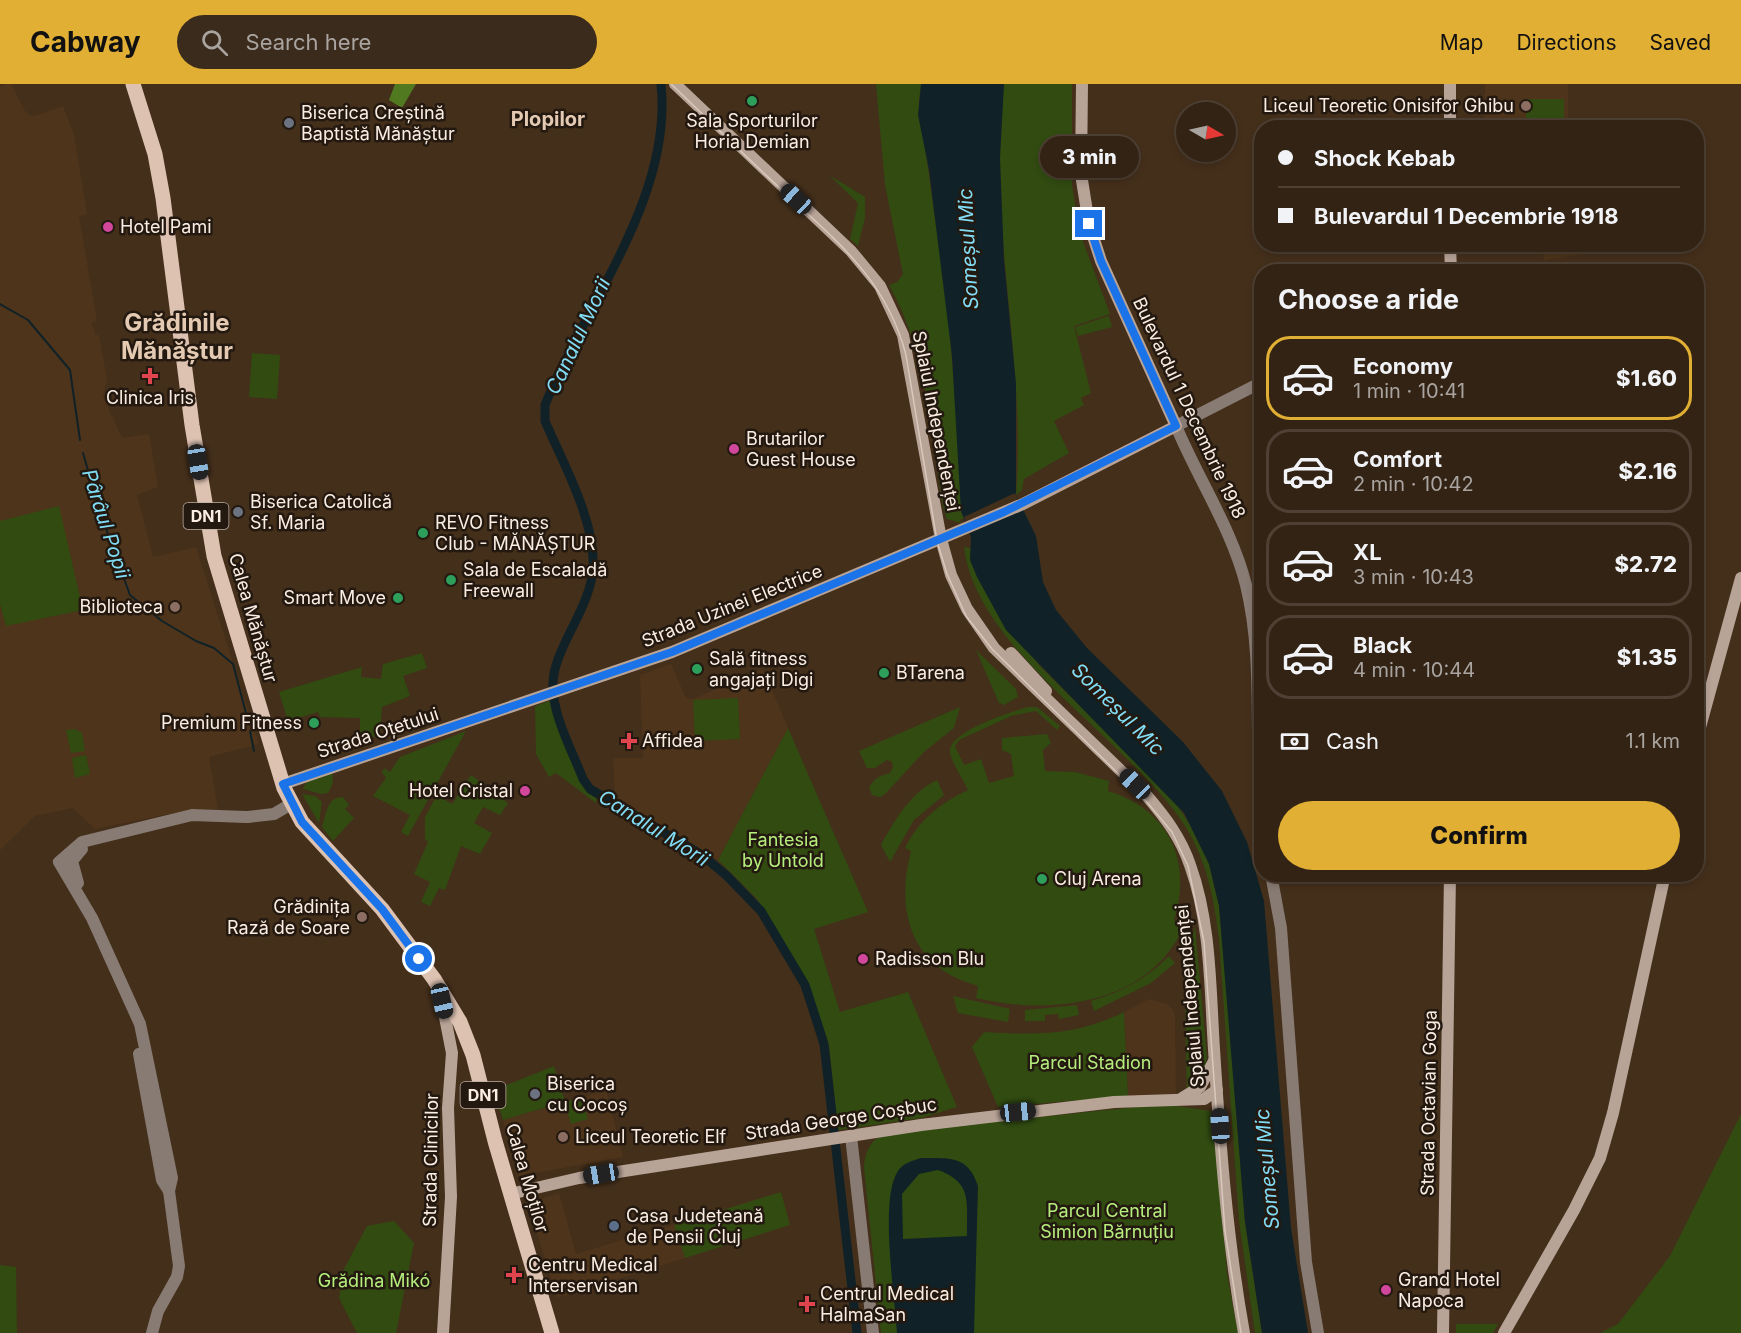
<!DOCTYPE html>
<meta charset="utf-8">
<style>
:root{--surface:#332314;--page:#3b2b1d;--text:#f1f3f6;--muted:#a9a4a0;--line:#4e4034;--accent:#e1af34}
body{margin:0;font-family:Inter,sans-serif;background:var(--page);color:var(--text);height:100vh;display:flex;flex-direction:column;font-size:22px;white-space:nowrap}
*{box-sizing:border-box;margin:0}
p{font-size:20px;color:var(--muted)}
.icon{flex:none;width:33px;height:33px;fill:none;stroke:currentColor;stroke-width:2;stroke-linecap:round;stroke-linejoin:round}
.map{position:relative;flex:1;overflow:hidden}
.details{position:absolute;left:1254px;top:180px;width:450px;height:618px;display:flex;flex-direction:column;background:var(--surface);border-radius:24px;box-shadow:0 3px 9px #0003,0 0 0 2px var(--line)}
.details>*{flex:none}
.guide{position:absolute;left:1254px;top:36px;width:450px;height:132px;border-radius:24px;box-shadow:0 3px 9px #0003,0 0 0 2px var(--line);display:grid;align-content:center;height:132px;padding:0 24px;background:var(--surface)}
.needle{width:39px;rotate:99deg}
.tools{position:absolute;left:1176px;top:18px;display:grid;gap:12px}
.tools a{display:grid;place-items:center;width:60px;height:60px;border-radius:50%;background:var(--surface);box-shadow:0 3px 9px #0003,0 0 0 2px var(--line);font-size:30px}
.end{position:absolute;width:27px;height:27px;margin:-14px;border:8px solid #1a73e8;background:#fff;box-shadow:0 0 0 3px #fff}
.from{border-radius:50%}
.bubble{position:absolute;height:42px;border-radius:21px;background:var(--surface);box-shadow:0 3px 9px #0003,0 0 0 2px var(--line);font-size:20px;font-weight:800;line-height:42px;text-align:center}
.car{position:absolute;width:18px;height:36px;margin:-18px -9px;border-radius:8px;box-shadow:0 0 4px 2px #0007;background:linear-gradient(#222 24%,#8ab4d8 0 40%,#222 0 76%,#8ab4d8 0 86%,#222 0)}
.guide b{display:flex;align-items:center;gap:21px;height:57px;font-size:22px}
.guide b+b{border-top:2px solid var(--line)}
.guide i{width:15px;height:15px;background:var(--text)}
ul{padding:0;list-style:none}
li{display:flex;align-items:center;gap:18px;height:84px;margin:0 12px 9px;padding:0 12px;border:3px solid var(--line);border-radius:24px}
li div{flex:1}
li b{display:block;font-size:22px}
li em{font-style:normal;font-weight:800}
li.selected{border-color:var(--accent)}
li>.icon{width:54px;height:54px;stroke-width:1.5}
h2{padding:0 24px;font-size:27px;line-height:72px}
.pay{display:flex;align-items:center;gap:15px;height:66px;padding:0 24px;font-size:22px}
.pay p{margin-inline-start:auto}
.primary-button{display:flex;gap:12px;margin-top:auto;padding:12px 24px}
.primary-button a{flex:1;height:69px;border-radius:36px;background:var(--accent);color:#111;font-size:24px;font-weight:800;line-height:69px;text-align:center}
header{display:flex;align-items:center;gap:36px;box-sizing:border-box;height:84px;padding:0 30px;background:var(--accent);color:#111}
header strong{font-size:28px}
nav{display:flex;gap:33px;margin-inline-start:auto;font-size:21px}
.search{width:420px;height:54px;background:var(--page);display:flex;align-items:center;gap:15px;box-sizing:border-box;padding:0 21px;border-radius:33px;color:var(--muted);font-size:22px}
.map>svg:first-child{display:block}
.built{fill:#4e341a}
.green{fill:#314b11}
.forest{fill:#517920}
.water{fill:#102227;fill-rule:evenodd}
.pier{fill:#442f1b}
.lines{fill:none;stroke-linecap:round;stroke-linejoin:round}
.stream{stroke:#102227;stroke-width:2}
.canal{stroke:#102227;stroke-width:9}
.tertiary{stroke:#887b73;stroke-width:12}
.secondary{stroke:#b8a397;stroke-width:12}
.primary{stroke:#ddc2b2;stroke-width:15}
.tram{stroke:#d9c9bc;stroke-width:1.5}
.route{stroke:#1a73e8;stroke-width:8}
.leisure-dot{fill:#2e9e5b;stroke:#231910;stroke-width:2}
.education-dot{fill:#8d6e63;stroke:#231910;stroke-width:2}
.worship-dot{fill:#6b7280;stroke:#231910;stroke-width:2}
.hotel-dot{fill:#d1479c;stroke:#231910;stroke-width:2}
.health-dot{fill:#e0444e;stroke:#231910;stroke-width:2}
.service-dot{fill:#5c6f8a;stroke:#231910;stroke-width:2}
.labels{text-anchor:middle;stroke-width:5;stroke-linejoin:round;paint-order:stroke}
.shield{fill:#231910;stroke:#baada2;stroke-width:1.5}
.shield-label{font-size:16px;font-weight:bold;fill:#fbede1}
.poi-label{font-size:18px;fill:#fbede1;stroke:#231910;text-anchor:start}
.street-label{font-size:18px;fill:#fbede1;stroke:#231910}
.park-label{font-size:18px;fill:#b6ee7d;stroke:#231910}
.neighbourhood-label{font-size:20px;font-weight:bold;fill:#e4cab2;stroke:#231910}
.water-label{font-size:20px;font-style:italic;fill:#81dcf5;stroke:#231910}
.district-label{font-size:24px;font-weight:bold;fill:#e4cab2;stroke:#231910}
</style>
<header>
<strong>Cabway</strong>
<div class="search"><svg class="icon" aria-label="search" viewBox="0 0 24 24"><circle cx="10" cy="10" r="6"/><path d="M15 15l6 6"/></svg>Search here</div>
<nav><a>Map</a><a>Directions</a><a>Saved</a></nav>
</header>
<div class="map">
<svg width="1741" height="1249" viewBox="0 0 1741 1249">
<rect width="100%" height="100%" fill="#442f1b"/>
<g class="built">
<polygon points="6,0 11,0 25,27 29,31 35,32 63,22 74,50 87,130 79,132 97,237 91,239 96,251 99,251 107,295 103,313 122,354 149,350 158,403 137,411 153,473 196,463 259,660 209,673 218,725 193,725 95,745 73,724 35,732 0,766 0,3"/>
<polygon points="1485,0 1568,0 1568,43 1484,44"/>
<polygon points="1541,161 1598,161 1597,168 1544,176"/>
<polygon points="671,580 686,614 693,615 763,585 788,644 718,776 615,713 613,674 643,674 640,591"/>
<polygon points="1149,915 1167,920 1173,926 1175,933 1176,1010 1128,1012 1124,928"/>
<polygon points="606,1006 623,1073 519,1092 503,1036"/>
<polygon points="781,1108 790,1141 557,1214 528,1119 559,1109 576,1170"/>
</g>
<g class="green">
<path d="M876 0H921L919 18 948 230 960 371 961 427 964 434 960 436 961 439 947 435 943 423C931 348 927 268 889 201L897 198 903 190 885 101Z"/>
<path d="M1004 0H1072V101L1079 147 1110 230 1074 242 1091 309 1081 314 1084 321 1054 337 1069 369 1024 395 1022 406 1016 411C1027 274 986 137 1004 0Z"/>
<rect x="1526" y="15" width="38" height="28"/>
<polygon points="829,91 865,113 865,134 858,162 850,155 858,119"/>
<polygon points="1109,232 1112,243 1078,252 1075,243"/>
<polygon points="252,269 280,271 277,315 249,313"/>
<polygon points="59,422 83,526 6,542 0,520 0,437"/>
<path d="M964 463 971 464 970 475 1039 581 1173 715 1191 742 1209 780 1219 822 1228 917 1240 949 1236 1025 1245 1138 1262 1249H1255L1239 1137 1219 855C1214 815 1207 777 1185 742 1130 656 976 567 964 463Z"/>
<polygon points="976,566 1016,605 1018,613 1004,621 999,619"/>
<polygon points="422,569 427,584 403,592 410,612 382,623 380,651 360,657 360,634 320,633 318,628 288,637 279,608 362,583 361,593 381,595 383,580"/>
<polygon points="738,614 740,655 695,657 693,616"/>
<polygon points="549,617 553,619 580,695 587,704 597,711 596,719 556,689 549,693 536,670 535,622"/>
<path d="M960 623 954 644 924 668 885 710 880 713 872 711 869 704C875 693 880 692 890 689L893 683 892 678 887 676 875 684H867L859 667Z"/>
<path d="M1028 623H1037L1060 642 1057 646 1036 627 1011 632 959 656 955 662 964 681 981 675 989 699 1014 692 1011 670 1002 666V654L1047 650 1051 659 1043 666 1045 687 1075 688 1109 697 1108 707C1168 725 1193 776 1174 836L1185 839C1152 921 1051 932 976 914L978 902C911 884 895 828 911 767L905 764C920 735 939 720 968 706 963 695 952 680 950 668 947 648 1013 627 1028 623Z"/>
<polygon points="788,644 868,828 814,845 840,928 908,908 957,1023 921,1034 838,1046 829,962 810,905 771,836 756,814 718,776"/>
<polygon points="75,645 82,649 85,667 71,669 66,646"/>
<polygon points="466,647 408,752 401,748 410,731 373,712 386,694 382,688 384,684 390,688 400,673"/>
<polygon points="86,671 90,690 75,694 72,674"/>
<polygon points="332,687 333,699 328,709 321,710 303,705 307,696"/>
<polygon points="471,691 508,719 500,731 483,723 474,739 492,749 480,770 461,762 445,806 439,804 430,822 421,818 430,798 414,790 428,758 425,755 425,733 437,711 452,720"/>
<path d="M937 696 944 711 914 736 890 778 881 761C895 736 909 710 937 696Z"/>
<polygon points="302,710 315,712 322,718 319,739"/>
<path d="M343 713 349 721 345 725 354 734 333 757 322 743C326 730 327 713 343 713Z"/>
<polygon points="1195,843 1207,974 1203,992 1187,1009 1184,878"/>
<path d="M1169 872 1175 879 1151 899 1094 927 1091 917C1122 907 1145 896 1169 872Z"/>
<polygon points="953,912 1010,925 1008,938 958,929"/>
<polygon points="1077,921 1079,931 1059,935 1058,930 1045,931 1045,937 1025,937 1025,926"/>
<path d="M1124 928 1128 1012 998 1023 972 963 984 948C1038 951 1075 952 1124 928Z"/>
<polygon points="554,982 565,1018 582,1013 588,1035 571,1040 564,1018 503,1036 494,1006"/>
<path d="M1164 1020 1211 1027 1214 1031 1227 1190 1238 1249H881L864 1084C865 1067 870 1056 886 1049Z"/>
<polygon points="1741,1030 1741,1249 1600,1249 1618,1240 1670,1172"/>
<polygon points="781,1108 790,1141 685,1174 674,1141"/>
<polygon points="394,1137 414,1159 396,1249 357,1249 339,1214 344,1185 367,1142"/>
<polygon points="0,1181 16,1183 17,1249 0,1249"/>
<polygon points="1456,1240 1498,1240 1493,1249 1456,1249"/>
</g>
<polygon class="forest" points="395,0 416,0 402,24 389,16"/>
<g class="water">
<polygon points="921,0 1004,0 1000,74 1004,176 1016,300 1016,411 1036,452 1043,498 1056,526 1087,564 1183,658 1222,707 1247,758 1264,817 1291,1144 1308,1249 1262,1249 1245,1138 1219,822 1209,780 1184,729 1006,546 977,493 970,476 971,453 961,427 952,272 929,86 918,31"/>
<path d="M921 1074C949 1074 968 1071 978 1102L974 1249H897C895 1213 879 1115 898 1087 903 1079 912 1077 921 1074ZM938 1086C974 1099 966 1120 967 1152L903 1155 902 1110 919 1090Z"/>
</g>
<polygon class="pier" points="1015,409 1022,425 970,449 964,433"/>
<g class="lines">
<g class="stream">
<polyline points="0,220 28,236 70,286 80,356"/>
<polyline points="83,369 100,428 130,511 162,537 196,557 214,564 233,580 247,633"/>
<polyline points="250,647 254,667"/>
</g>
<path class="canal" d="M661 0C673 114 585 220 545 321V337C563 379 596 438 593 484 591 524 553 565 553 600 552 631 572 666 583 695L590 705 702 771 727 792 761 827 805 901 824 960 857 1249"/>
<g class="tertiary">
<path d="M1262 298 1176 342C1198 395 1232 445 1246 501 1265 578 1253 660 1262 738"/>
<polyline points="248,733 274,730 291,720"/>
<polyline points="1271,790 1281,844 1306,1178 1318,1249"/>
<polyline points="78,799 72,777 82,765"/>
<polyline points="139,970 162,1096 169,1107"/>
<polyline points="851,1052 873,1249"/>
<polyline points="152,1249 158,1227 177,1193 179,1182 169,1107 172,1094 140,940 92,834 59,778 82,758 192,731 246,733"/>
</g>
<g class="secondary">
<path d="M675 0 851 167 880 202 903 251 941 455 951 491 967 525 994 564 1147 712C1165 733 1181 754 1190 781 1211 839 1210 904 1214 965 1220 1060 1227 1155 1244 1249"/>
<polyline points="1450,44 1450,0"/>
<polyline points="1450,160 1451,188"/>
<polyline points="1011,569 1046,607"/>
<polyline points="1696,658 1741,494"/>
<polyline points="283,700 672,568 1023,420 1176,342 1101,177 1089,140 1081,90 1082,0"/>
<polyline points="441,913 452,969 448,1024 451,1113 443,1249"/>
<polyline points="1182,1014 1200,1003 1214,977"/>
<polyline points="510,1110 579,1094 921,1041 1114,1018 1204,1015 1217,1006"/>
<polyline points="1443,1249 1450,790"/>
<polyline points="1504,1249 1574,1126 1600,1074 1613,1029 1665,790"/>
</g>
<polyline class="primary" points="133,0 155,70 163,114 192,341 214,472 284,704 302,738 382,825 434,895 460,938 473,971 495,1057 552,1249"/>
<path class="tram" d="M671 0C709 36 746 73 784 108 838 158 887 197 906 271L937 457 947 490 966 532 992 565 1146 717 1172 748 1188 782 1204 858 1225 1147 1241 1249"/>
</g>
<g class="lines">
<polyline class="route" points="419,875 382,825 302,738 283,700 672,568 1004,428 1176,342 1101,177 1089,140"/>
</g>
<g class="leisure-dot">
<circle cx="752" cy="17" r="6"/>
<circle cx="423" cy="449" r="6"/>
<circle cx="451" cy="496" r="6"/>
<circle cx="398" cy="514" r="6"/>
<circle cx="697" cy="585" r="6"/>
<circle cx="884" cy="589" r="6"/>
<circle cx="314" cy="639" r="6"/>
<circle cx="1042" cy="795" r="6"/>
</g>
<g class="education-dot">
<circle cx="1526" cy="22" r="6"/>
<circle cx="175" cy="523" r="6"/>
<circle cx="362" cy="833" r="6"/>
<circle cx="563" cy="1053" r="6"/>
</g>
<g class="worship-dot">
<circle cx="289" cy="39" r="6"/>
<circle cx="238" cy="428" r="6"/>
<circle cx="535" cy="1010" r="6"/>
</g>
<g class="hotel-dot">
<circle cx="108" cy="143" r="6"/>
<circle cx="734" cy="365" r="6"/>
<circle cx="525" cy="707" r="6"/>
<circle cx="863" cy="875" r="6"/>
<circle cx="1386" cy="1206" r="6"/>
</g>
<g class="health-dot">
<path d="M147 283h6v6h6v6h-6v6h-6v-6h-6v-6h6z"/>
<path d="M626 648h6v6h6v6h-6v6h-6v-6h-6v-6h6z"/>
<path d="M511 1182h6v6h6v6h-6v6h-6v-6h-6v-6h6z"/>
<path d="M804 1211h6v6h6v6h-6v6h-6v-6h-6v-6h6z"/>
</g>
<circle class="service-dot" cx="614" cy="1142" r="6"/>
<g class="labels">
<g class="shield">
<rect x="183.5" y="419" width="45" height="26" rx="4.5"/>
<rect x="460.5" y="998" width="45" height="26" rx="4.5"/>
</g>
<g class="shield-label">
<text x="206" y="438">DN1</text>
<text x="483" y="1017">DN1</text>
</g>
<g class="poi-label">
<text x="1514" y="28" text-anchor="end">Liceul Teoretic Onisifor Ghibu</text>
<text x="301" y="35">Biserica Creștină<tspan x="301" dy="21">Baptistă Mănăștur</tspan></text>
<text x="752" y="43" text-anchor="middle">Sala Sporturilor<tspan x="752" dy="21">Horia Demian</tspan></text>
<text x="120" y="149">Hotel Pami</text>
<text x="150" y="320" text-anchor="middle">Clinica Iris</text>
<text x="746" y="361">Brutarilor<tspan x="746" dy="21">Guest House</tspan></text>
<text x="250" y="424">Biserica Catolică<tspan x="250" dy="21">Sf. Maria</tspan></text>
<text x="435" y="445">REVO Fitness<tspan x="435" dy="21">Club - MĂNĂȘTUR</tspan></text>
<text x="463" y="492">Sala de Escaladă<tspan x="463" dy="21">Freewall</tspan></text>
<text x="386" y="520" text-anchor="end">Smart Move</text>
<text x="163" y="529" text-anchor="end">Biblioteca</text>
<text x="709" y="581">Sală fitness<tspan x="709" dy="21">angajați Digi</tspan></text>
<text x="896" y="595">BTarena</text>
<text x="302" y="645" text-anchor="end">Premium Fitness</text>
<text x="642" y="663">Affidea</text>
<text x="513" y="713" text-anchor="end">Hotel Cristal</text>
<text x="1054" y="801">Cluj Arena</text>
<text x="350" y="829" text-anchor="end">Grădinița<tspan x="350" dy="21">Rază de Soare</tspan></text>
<text x="875" y="881">Radisson Blu</text>
<text x="547" y="1006">Biserica<tspan x="547" dy="21">cu Cocoș</tspan></text>
<text x="575" y="1059">Liceul Teoretic Elf</text>
<text x="626" y="1138">Casa Județeană<tspan x="626" dy="21">de Pensii Cluj</tspan></text>
<text x="528" y="1187">Centru Medical<tspan x="528" dy="21">Interservisan</tspan></text>
<text x="1398" y="1202">Grand Hotel<tspan x="1398" dy="21">Napoca</tspan></text>
<text x="820" y="1216">Centrul Medical<tspan x="820" dy="21">HalmaSan</tspan></text>
</g>
<g class="street-label">
<text transform="translate(1189 324) rotate(65)" y="6">Bulevardul 1 Decembrie 1918</text>
<text transform="translate(936 337) rotate(79)" y="6">Splaiul Independenței</text>
<text transform="translate(732 522) rotate(-22)" y="6">Strada Uzinei Electrice</text>
<text transform="translate(253 534) rotate(74)" y="6">Calea Mănăștur</text>
<text transform="translate(378 649) rotate(-18)" y="6">Strada Oțetului</text>
<text transform="translate(1190 912) rotate(-95)" y="6">Splaiul Independenței</text>
<text transform="translate(1429 1019) rotate(-89)" y="6">Strada Octavian Goga</text>
<text transform="translate(841 1035) rotate(-9)" y="6">Strada George Coșbuc</text>
<text transform="translate(431 1076) rotate(-89)" y="6">Strada Clinicilor</text>
<text transform="translate(527 1094) rotate(74)" y="6">Calea Moților</text>
</g>
<g class="park-label">
<text x="783" y="762">Fantesia<tspan x="783" dy="21">by Untold</tspan></text>
<text x="1090" y="985">Parcul Stadion</text>
<text x="1107" y="1133">Parcul Central<tspan x="1107" dy="21">Simion Bărnuțiu</tspan></text>
<text x="374" y="1203">Grădina Mikó</text>
</g>
<g class="neighbourhood-label">
<text x="548" y="42">Plopilor</text>
</g>
<g class="water-label">
<text transform="translate(968 165) rotate(-93)" y="7">Someșul Mic</text>
<text transform="translate(578 252) rotate(-65)" y="7">Canalul Morii</text>
<text transform="translate(106 440) rotate(72)" y="7">Pârâul Popii</text>
<text transform="translate(1118 625) rotate(45)" y="7">Someșul Mic</text>
<text transform="translate(654 744) rotate(32)" y="7">Canalul Morii</text>
<text transform="translate(1267 1085) rotate(-95)" y="7">Someșul Mic</text>
</g>
<g class="district-label">
<text x="177" y="247">Grădinile<tspan x="177" dy="28">Mănăștur</tspan></text>
</g>
</g>
</svg>
<div class="tools">
<a><svg class="needle" viewBox="-14 -14 28 28"><path d="M0-13l5 13h-10z" fill="#e53935"/><path d="M0 13l5-13h-10z" fill="#a9a4a0"/></svg></a>
</div>
<i class="end from" style="left:419px;top:875px"></i>
<i class="end" style="left:1089px;top:140px"></i>
<div class="bubble" style="left:1040px;top:52px;width:99px">3 min</div>
<i class="car" style="left:796px;top:115px;rotate:313deg"></i>
<i class="car" style="left:198px;top:378px;rotate:171deg"></i>
<i class="car" style="left:1135px;top:700px;rotate:314deg"></i>
<i class="car" style="left:442px;top:917px;rotate:167deg"></i>
<i class="car" style="left:1018px;top:1028px;rotate:84deg"></i>
<i class="car" style="left:1220px;top:1042px;rotate:356deg"></i>
<i class="car" style="left:601px;top:1090px;rotate:261deg"></i>
<div class="guide">
<b><i class="from"></i>Shock Kebab</b>
<b><i></i>Bulevardul 1 Decembrie 1918</b>
</div>
<section class="details">
<h2>Choose a ride</h2>
<ul>
<li class="selected"><svg class="icon" aria-label="car" viewBox="0 0 24 24"><path d="M5 17H2v-5l4-1 3-4h7l3 4 3 1v5h-3M9 17h6M6 11h13"/><circle cx="7" cy="17" r="2"/><circle cx="17" cy="17" r="2"/></svg><div><b>Economy</b><p>1 min · 10:41</p></div><em>$1.60</em></li>
<li><svg class="icon" aria-label="car" viewBox="0 0 24 24"><path d="M5 17H2v-5l4-1 3-4h7l3 4 3 1v5h-3M9 17h6M6 11h13"/><circle cx="7" cy="17" r="2"/><circle cx="17" cy="17" r="2"/></svg><div><b>Comfort</b><p>2 min · 10:42</p></div><em>$2.16</em></li>
<li><svg class="icon" aria-label="car" viewBox="0 0 24 24"><path d="M5 17H2v-5l4-1 3-4h7l3 4 3 1v5h-3M9 17h6M6 11h13"/><circle cx="7" cy="17" r="2"/><circle cx="17" cy="17" r="2"/></svg><div><b>XL</b><p>3 min · 10:43</p></div><em>$2.72</em></li>
<li><svg class="icon" aria-label="car" viewBox="0 0 24 24"><path d="M5 17H2v-5l4-1 3-4h7l3 4 3 1v5h-3M9 17h6M6 11h13"/><circle cx="7" cy="17" r="2"/><circle cx="17" cy="17" r="2"/></svg><div><b>Black</b><p>4 min · 10:44</p></div><em>$1.35</em></li>
</ul>
<div class="pay"><svg class="icon" aria-label="cash" viewBox="0 0 24 24"><path d="M3 7h18v10H3z"/><circle cx="12" cy="12" r="2"/></svg>Cash<p>1.1 km</p></div>
<div class="primary-button"><a>Confirm</a></div>
</section>
</div>
